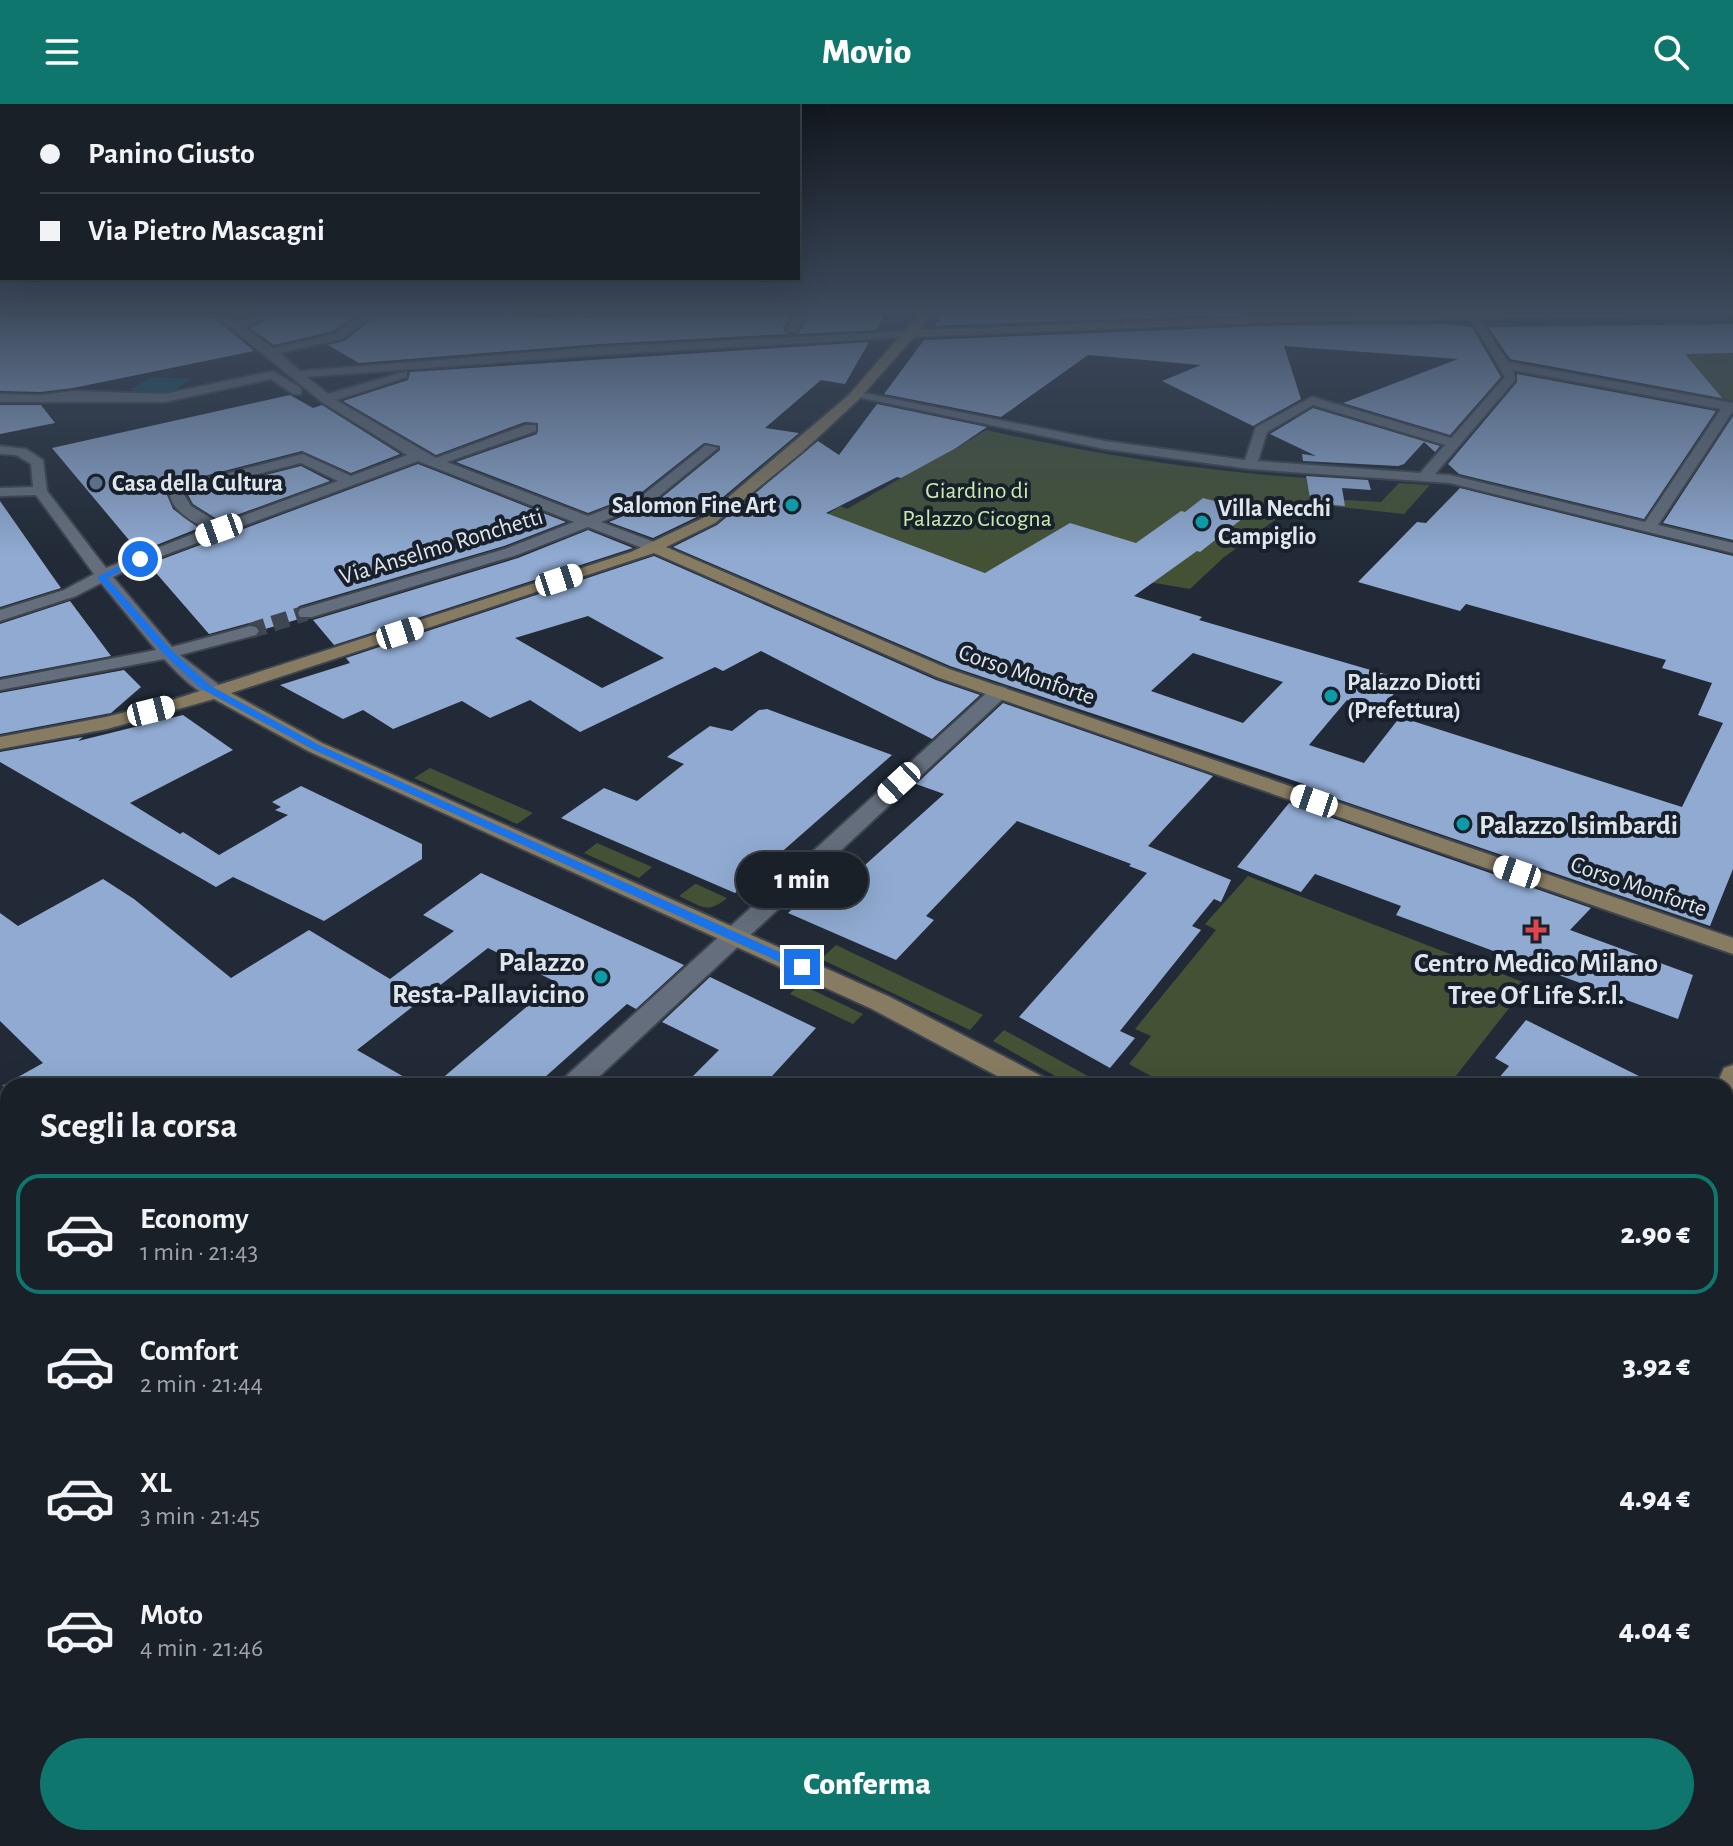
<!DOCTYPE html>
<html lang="it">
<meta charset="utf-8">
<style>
:root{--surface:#192028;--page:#222830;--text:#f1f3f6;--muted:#9fa3a8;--line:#373e45;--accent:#0f766e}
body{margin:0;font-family:"Alegreya Sans",sans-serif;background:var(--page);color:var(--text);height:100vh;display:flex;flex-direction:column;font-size:30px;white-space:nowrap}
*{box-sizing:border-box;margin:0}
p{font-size:26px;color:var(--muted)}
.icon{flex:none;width:44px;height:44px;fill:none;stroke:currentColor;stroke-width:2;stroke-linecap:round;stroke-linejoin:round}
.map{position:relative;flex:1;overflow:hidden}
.details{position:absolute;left:0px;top:974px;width:1734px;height:768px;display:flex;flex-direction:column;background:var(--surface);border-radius:24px 24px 0 0;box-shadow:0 8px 32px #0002,0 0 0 2px var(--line)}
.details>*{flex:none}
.top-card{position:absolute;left:0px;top:0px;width:800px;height:176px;box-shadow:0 8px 32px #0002,0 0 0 2px var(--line);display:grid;align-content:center;height:176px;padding:0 40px;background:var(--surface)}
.end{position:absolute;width:36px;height:36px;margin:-18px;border:10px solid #1a73e8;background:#fff;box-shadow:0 0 0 4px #fff}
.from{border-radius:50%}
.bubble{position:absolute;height:56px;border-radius:28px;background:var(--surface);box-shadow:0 8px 32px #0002,0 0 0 2px var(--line);font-size:26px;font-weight:800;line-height:56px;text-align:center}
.car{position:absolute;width:24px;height:48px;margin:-24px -12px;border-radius:10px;box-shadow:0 0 6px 2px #0007;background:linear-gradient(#fff 24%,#345 0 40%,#fff 0 76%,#345 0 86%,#fff 0)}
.top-card b{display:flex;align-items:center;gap:28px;height:76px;font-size:30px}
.top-card b+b{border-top:2px solid var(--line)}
.top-card i{width:20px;height:20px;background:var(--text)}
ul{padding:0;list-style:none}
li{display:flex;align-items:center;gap:24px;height:120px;margin:0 16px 12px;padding:0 24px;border:4px solid transparent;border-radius:24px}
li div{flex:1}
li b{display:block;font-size:30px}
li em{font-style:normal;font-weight:800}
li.current{border-color:var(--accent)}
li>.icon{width:72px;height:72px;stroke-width:1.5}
h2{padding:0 40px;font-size:36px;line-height:96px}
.cta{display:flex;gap:16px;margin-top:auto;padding:16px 40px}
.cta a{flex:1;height:92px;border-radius:48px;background:var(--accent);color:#fff;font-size:32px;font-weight:800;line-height:92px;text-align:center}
header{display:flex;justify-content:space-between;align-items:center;height:104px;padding:0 40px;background:var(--accent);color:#fff;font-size:36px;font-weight:800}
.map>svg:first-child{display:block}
.green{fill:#435235}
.water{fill:#0f4d5c}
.building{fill:#90aad1;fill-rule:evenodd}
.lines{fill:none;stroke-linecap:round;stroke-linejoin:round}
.street-tunnel{stroke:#3e4652;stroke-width:16;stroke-dasharray:16 8;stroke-linecap:butt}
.street-casing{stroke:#3e454f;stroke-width:4}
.secondary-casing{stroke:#3e454f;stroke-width:4}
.street{fill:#646e7c;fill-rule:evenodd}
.secondary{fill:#877c61;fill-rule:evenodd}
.route{fill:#1a73e8}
.service-dot{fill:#5c6f8a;stroke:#18202c;stroke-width:3}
.culture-dot{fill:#0f9aa8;stroke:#18202c;stroke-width:3}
.health-dot{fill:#e0444e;stroke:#18202c;stroke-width:3}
.labels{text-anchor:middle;stroke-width:8;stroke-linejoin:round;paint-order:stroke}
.far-poi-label{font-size:24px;font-weight:bold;fill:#e0e6ee;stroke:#18202c;text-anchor:start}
.far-park-label{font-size:24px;fill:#c9ecaa;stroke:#18202c}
.far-street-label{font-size:24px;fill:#e0e6ee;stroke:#18202c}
.poi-label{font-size:28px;font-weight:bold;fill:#e0e6ee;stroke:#18202c;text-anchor:start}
</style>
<header><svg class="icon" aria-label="menu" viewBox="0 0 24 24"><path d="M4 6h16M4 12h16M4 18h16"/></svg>Movio<svg class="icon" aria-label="search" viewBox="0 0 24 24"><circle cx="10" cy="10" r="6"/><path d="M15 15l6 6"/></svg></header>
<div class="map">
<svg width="1733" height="1742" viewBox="0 0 1733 1742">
<rect width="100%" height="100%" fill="#212a36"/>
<g class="green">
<polygon points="1733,249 1733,297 1620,275 1685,250"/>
<path d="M986 326C1092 350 1198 367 1306 374L1308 383 1344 396 1381 398 1399 379 1430 381 1404 410 1322 401 1280 407 1283 410 1223 454 1190 485 1020 456 991 471 828 410 840 402 847 405 920 363 893 331 955 345Z"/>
<polygon points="430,664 533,709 517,720 414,674"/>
<polygon points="597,739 652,763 639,774 584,749"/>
<polygon points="1248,772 1528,880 1448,982 1169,982 1129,960 1151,932 1135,925 1216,826 1205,820"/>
<path d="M695 780H696L727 794C707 811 701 802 679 792Z"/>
<polygon points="836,841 983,911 970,926 821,855"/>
<polygon points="800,880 863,910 853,920 790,890"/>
<polygon points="1004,926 1106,982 1073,982 993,937"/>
</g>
<polygon class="water" points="151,273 191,275 168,291 134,290 136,287 130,286"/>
<g class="building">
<polygon points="0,209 209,209 254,247 73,284 41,288 0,287"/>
<polygon points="280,209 360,209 333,227 274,241 250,224"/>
<polygon points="380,209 531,209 533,213 615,209 793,209 783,224 787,230 600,240 359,259 328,241 344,237"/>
<polygon points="810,209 886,209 876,226 798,230"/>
<polygon points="944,209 1281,209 934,222"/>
<polygon points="1449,220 1472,223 1501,273 1450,331 1343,299 1458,255 1284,242 1301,295 1253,322 1162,277 1201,261 1088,251 1001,313 884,290 924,236 1282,221"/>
<polygon points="1733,220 1733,249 1685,250 1722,294 1510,255 1488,223"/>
<polygon points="869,238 845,280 821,276 765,324 799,329 703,410 653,434 609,418 655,399 720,346 720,342 704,339 642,388 588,409 456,358 537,330 538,319 525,318 436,351 343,297 408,276 410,268"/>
<polygon points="1517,270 1716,307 1644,415 1459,370 1448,360 1517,278"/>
<polygon points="290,291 313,304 322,301 400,350 351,369 302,347 169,381 167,391 173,405 199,424 139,448 52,344"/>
<path d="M877 300 987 323 956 344 901 374 897 373 826 409 985 469 1070 419 1136 439 1181 407 1185 408 1203 394 1252 407 1200 448 1197 447 1134 492 1202 513 1199 516 1405 576 1380 607 1347 596 1309 641 1364 659 1400 613 1682 703 1723 619 1698 611 1712 579 1662 564 1666 556 1466 500 1460 507 1358 478 1417 418 1426 419 1460 384 1733 452V765L1710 822 1302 683 1304 680 950 562 673 443 717 421 818 337 839 351ZM1193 549 1283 578 1243 619 1151 587Z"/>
<polygon points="0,301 41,301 55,319 0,330"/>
<polygon points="1313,304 1440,342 1435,348 1424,338 1404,360 1398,362 1303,357 1302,350 1316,352 1270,330"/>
<polygon points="1733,312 1733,436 1663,419"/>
<polygon points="418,360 566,418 504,442 299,502 295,508 299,515 262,526 256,520 249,519 209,530 150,462 149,460"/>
<polygon points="301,362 330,377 220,417 193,400 188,391"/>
<polygon points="1306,372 1368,376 1371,386 1342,384 1345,402 1311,399"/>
<polygon points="0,397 51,470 61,484 0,503"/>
<polygon points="588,426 633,444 334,541 313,516 518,454"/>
<path d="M654 452 936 576 980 591 932 635 761 547 723 567 715 563 580 628 530 596 490 614 462 597 393 625 363 606 343 615 280 581 350 559 346 554ZM588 512 664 554 602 584 515 534Z"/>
<polygon points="70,497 111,552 0,573 0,520"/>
<polygon points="124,566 141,583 111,609 0,630 0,589"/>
<polygon points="1003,599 1213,672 1148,742 1231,776 1221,798 1214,795 1192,822 1201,826 1120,927 1135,934 1110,964 1019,913 1147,769 1129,762 1131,760 1017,717 926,812 934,816 896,856 788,809 829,771 846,778 944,690 916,680"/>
<polygon points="767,605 892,651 735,789 561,714 604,684 637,697 684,660 667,653 693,634 710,622 732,627 759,606"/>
<polygon points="183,611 233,646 130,699 180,730 183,728 219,751 288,711 275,706 281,703 272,698 301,682 422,740 422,755 324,817 233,773 216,783 0,658 0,648 83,633 78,637"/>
<polygon points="1289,699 1591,804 1570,826 1693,871 1678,915 1396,811 1401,802 1315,770 1301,788 1237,763"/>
<polygon points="481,769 684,861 636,905 627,900 535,982 433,982 556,878 488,844 357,946 420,982 2,982 43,959 0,917 0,809 18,822 103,775 134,795 231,874 309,826 390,875 454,827 423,811"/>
<polygon points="710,873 816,924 763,982 683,982 719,946 662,918"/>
<polygon points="1526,916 1659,982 1492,982 1509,962 1495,954"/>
</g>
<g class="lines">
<polyline class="street-tunnel" points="250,527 306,509"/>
<g class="street-casing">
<g id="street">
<path d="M212 209H224L237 218 262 209H277L244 223 273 244 334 230 365 209H377L342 235 280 249 300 267 600 243 912 227 918 230 912 233 600 251 307 273 328 290 407 267V273L336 296 436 354 526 321H536V327L447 358 588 412 643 391 706 341 718 344 653 397 601 418 662 441V447H650L588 423 517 451 312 513H300L298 509 300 505 505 445 574 418 418 357 135 462 113 473 172 543 250 522 256 523 259 527 256 531 180 551 224 585 226 589 224 593C202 598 178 569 164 555L0 586V576L156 546 101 479 76 492 0 517V506L64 486 94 470 36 391 0 392V384L33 383 31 360 16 351 0 350V342L26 345 43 356 47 387 106 464 206 425C190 416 167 404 170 384L303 350 351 372 407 351 322 298ZM301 359 338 377 220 420 191 402 183 389Z"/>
<polygon points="797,209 807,209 796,228 788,228 786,226"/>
<path d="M1475 209 1508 258 1733 299V307L1658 421 1733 439V449L1450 379 1250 365 1105 345 848 291 854 287 1105 337 1245 356 1256 323 1312 293 1451 334 1505 273 1469 212ZM1513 266 1721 305 1645 418 1450 371 1435 370 1515 276ZM1313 301 1445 341 1420 369 1258 357 1267 328Z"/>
<polygon points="273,267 301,284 301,290 293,290 271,275 165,298 0,298 0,290 41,291 73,287 165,290"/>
<polygon points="999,582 1006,584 1008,588 1006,592 589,982 559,982 563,975 992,584"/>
<polygon points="0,989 8,992 8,1017 0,1015"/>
<polygon points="1726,1025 1733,1028 1733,1051 1726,1048"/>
<polygon points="1726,1397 1733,1400 1733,1436 1726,1433"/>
<polygon points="8,1416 8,1453 0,1457 0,1419"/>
<polygon points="1074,1734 1121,1734 1125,1742 1078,1742"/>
<polygon points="1307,1734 1349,1734 1345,1742 1303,1742"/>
</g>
</g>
<g class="secondary-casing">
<g id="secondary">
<polygon points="920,209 931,209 919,226 1282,212 1630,209 1625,212 1282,218 914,233 858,296 802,348 715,419 666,443 949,565 1733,834 1733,850 937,573 654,449 231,589 322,639 890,893 1047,975 1051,982 1016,982 872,905 308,647 214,595 107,625 0,645 0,633 106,613 169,597 631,448 705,413 849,291"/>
<polygon points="1733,961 1733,1000 1726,1002 1726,982 1716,982 1724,964"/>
</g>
</g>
<use href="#street" class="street"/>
<use href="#secondary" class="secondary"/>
</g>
<linearGradient id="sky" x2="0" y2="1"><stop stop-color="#12171e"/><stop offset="0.46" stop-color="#3d4a5d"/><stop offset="1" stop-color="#3d4a5d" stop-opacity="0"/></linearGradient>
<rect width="1733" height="453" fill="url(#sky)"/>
<polygon class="route" points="137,453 144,455 107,474 172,547 209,581 319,641 806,860 806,866 797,866 312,645 202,585 165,551 97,473"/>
<circle class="service-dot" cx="96" cy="379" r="8"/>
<g class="culture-dot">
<circle cx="792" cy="401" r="8"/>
<circle cx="1202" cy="418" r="8"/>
<circle cx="1331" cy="592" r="8"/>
<circle cx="1463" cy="720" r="8"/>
<circle cx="601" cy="873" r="8"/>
</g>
<path class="health-dot" d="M1532 814h8v8h8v8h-8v8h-8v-8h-8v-8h8z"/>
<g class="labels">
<g class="far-poi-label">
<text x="112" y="387">Casa della Cultura</text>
<text x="776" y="409" text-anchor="end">Salomon Fine Art</text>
<text x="1218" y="412">Villa Necchi<tspan x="1218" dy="28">Campiglio</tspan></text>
<text x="1347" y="586">Palazzo Diotti<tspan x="1347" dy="28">(Prefettura)</tspan></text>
</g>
<g class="far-park-label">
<text x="977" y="394">Giardino di<tspan x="977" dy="28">Palazzo Cicogna</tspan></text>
</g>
<g class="far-street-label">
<text transform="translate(441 442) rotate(-17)" y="8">Via Anselmo Ronchetti</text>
<text transform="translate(1027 570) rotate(19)" y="8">Corso Monforte</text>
<text transform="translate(1639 782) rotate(19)" y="8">Corso Monforte</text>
</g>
<g class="poi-label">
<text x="1479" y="730">Palazzo Isimbardi</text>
<text x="585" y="867" text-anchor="end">Palazzo<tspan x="585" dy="32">Resta-Pallavicino</tspan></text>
<text x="1536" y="868" text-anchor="middle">Centro Medico Milano<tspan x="1536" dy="32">Tree Of Life S.r.l.</tspan></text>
</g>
</g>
</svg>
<i class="end from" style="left:140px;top:455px"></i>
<i class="end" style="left:802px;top:863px"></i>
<div class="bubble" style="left:736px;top:748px;width:132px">1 min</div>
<i class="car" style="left:219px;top:426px;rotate:250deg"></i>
<i class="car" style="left:559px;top:476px;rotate:72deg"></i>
<i class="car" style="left:400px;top:529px;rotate:72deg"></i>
<i class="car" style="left:151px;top:607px;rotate:76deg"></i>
<i class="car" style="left:899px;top:679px;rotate:227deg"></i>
<i class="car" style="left:1314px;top:697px;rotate:289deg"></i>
<i class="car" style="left:1517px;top:768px;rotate:289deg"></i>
<div class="top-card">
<b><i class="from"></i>Panino Giusto</b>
<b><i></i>Via Pietro Mascagni</b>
</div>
<section class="details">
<h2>Scegli la corsa</h2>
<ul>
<li class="current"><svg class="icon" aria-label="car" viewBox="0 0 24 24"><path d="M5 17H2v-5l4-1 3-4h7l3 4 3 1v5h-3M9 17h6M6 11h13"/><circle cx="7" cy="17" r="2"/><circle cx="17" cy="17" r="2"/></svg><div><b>Economy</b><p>1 min · 21:43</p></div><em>2.90 €</em></li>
<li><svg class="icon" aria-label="car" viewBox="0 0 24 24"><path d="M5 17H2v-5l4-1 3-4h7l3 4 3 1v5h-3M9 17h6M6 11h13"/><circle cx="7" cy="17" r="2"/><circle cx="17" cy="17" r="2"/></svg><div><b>Comfort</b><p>2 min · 21:44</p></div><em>3.92 €</em></li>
<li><svg class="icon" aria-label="car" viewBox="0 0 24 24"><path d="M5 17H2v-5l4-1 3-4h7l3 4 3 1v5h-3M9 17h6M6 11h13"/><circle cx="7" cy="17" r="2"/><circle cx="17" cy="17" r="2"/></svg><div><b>XL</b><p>3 min · 21:45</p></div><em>4.94 €</em></li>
<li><svg class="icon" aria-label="car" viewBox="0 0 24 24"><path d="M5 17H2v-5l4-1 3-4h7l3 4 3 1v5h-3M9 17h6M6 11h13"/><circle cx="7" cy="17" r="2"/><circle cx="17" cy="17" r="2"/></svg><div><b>Moto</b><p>4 min · 21:46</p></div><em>4.04 €</em></li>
</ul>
<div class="cta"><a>Conferma</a></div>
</section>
</div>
